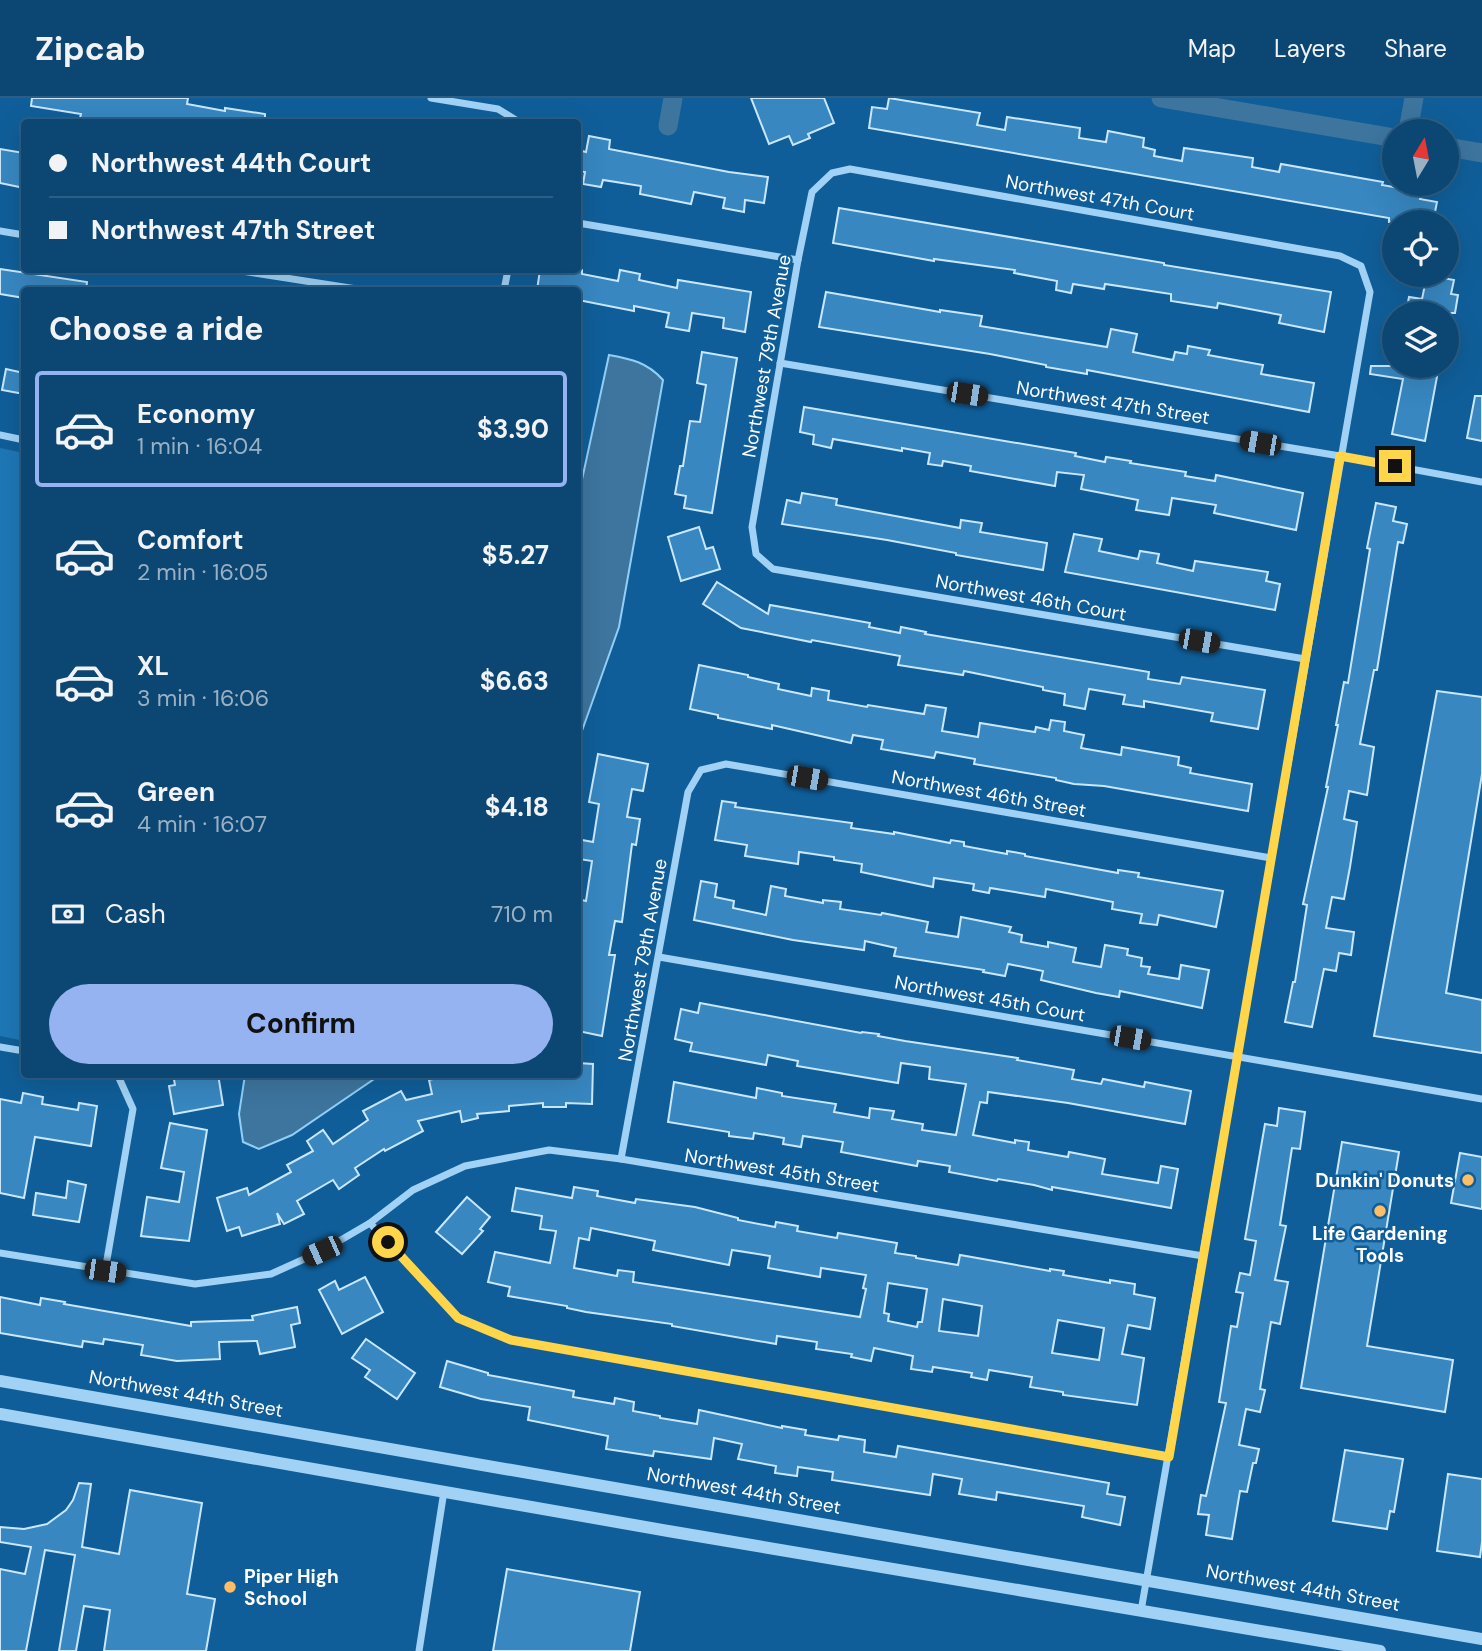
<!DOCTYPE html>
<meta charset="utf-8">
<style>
:root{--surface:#0c4673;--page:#1a507b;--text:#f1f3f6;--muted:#9ab1c4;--line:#2c5e85;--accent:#95b2f1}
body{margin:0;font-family:"DM Sans",sans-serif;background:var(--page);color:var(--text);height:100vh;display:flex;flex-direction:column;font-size:26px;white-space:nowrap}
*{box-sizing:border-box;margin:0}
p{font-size:23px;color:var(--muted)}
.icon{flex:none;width:38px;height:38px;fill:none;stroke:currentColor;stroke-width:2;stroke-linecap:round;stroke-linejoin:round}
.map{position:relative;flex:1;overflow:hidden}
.sheet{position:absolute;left:21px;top:189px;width:560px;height:791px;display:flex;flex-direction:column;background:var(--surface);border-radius:7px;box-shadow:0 7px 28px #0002,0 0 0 2px var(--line)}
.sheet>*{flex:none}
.hud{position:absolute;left:21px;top:21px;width:560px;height:154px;border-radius:7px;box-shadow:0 7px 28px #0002,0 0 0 2px var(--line);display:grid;align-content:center;height:154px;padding:0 28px;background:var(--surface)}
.needle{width:46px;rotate:10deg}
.controls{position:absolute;left:1382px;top:21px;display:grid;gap:14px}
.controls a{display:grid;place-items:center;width:77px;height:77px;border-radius:50%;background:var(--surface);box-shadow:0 7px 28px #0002,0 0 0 2px var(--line);font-size:35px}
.end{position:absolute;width:32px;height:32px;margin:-16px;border:9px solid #ffd54a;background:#111;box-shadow:0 0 0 4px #111}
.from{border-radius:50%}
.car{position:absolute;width:21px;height:42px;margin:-21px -10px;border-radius:9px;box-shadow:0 0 5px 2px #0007;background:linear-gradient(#222 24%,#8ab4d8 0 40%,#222 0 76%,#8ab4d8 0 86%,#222 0)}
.hud b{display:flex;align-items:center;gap:24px;height:66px;font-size:26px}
.hud b+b{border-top:2px solid var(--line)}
.hud i{width:18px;height:18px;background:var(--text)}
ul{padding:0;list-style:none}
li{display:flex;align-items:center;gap:21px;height:116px;margin:0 14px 10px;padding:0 14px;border:4px solid transparent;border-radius:7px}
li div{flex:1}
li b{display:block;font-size:26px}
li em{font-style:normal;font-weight:700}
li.selected{border-color:var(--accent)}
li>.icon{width:63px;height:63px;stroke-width:1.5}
h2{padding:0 28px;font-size:32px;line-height:84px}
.pay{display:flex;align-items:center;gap:18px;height:77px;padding:0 28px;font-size:26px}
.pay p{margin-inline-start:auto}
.button{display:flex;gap:14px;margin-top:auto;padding:14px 28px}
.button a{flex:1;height:80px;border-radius:42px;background:var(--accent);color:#111;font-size:28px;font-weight:700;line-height:80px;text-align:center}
header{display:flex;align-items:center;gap:42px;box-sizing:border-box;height:98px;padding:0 35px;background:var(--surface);border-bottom:2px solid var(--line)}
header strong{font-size:33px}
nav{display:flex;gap:38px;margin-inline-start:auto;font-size:24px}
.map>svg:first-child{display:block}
.green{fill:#1e77b6}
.water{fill:#3d759f;stroke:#92cff8;stroke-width:2}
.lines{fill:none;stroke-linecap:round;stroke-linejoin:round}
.canal{stroke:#3d759f;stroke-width:19}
.building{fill:#3887c1;stroke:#c9e8fe;stroke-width:2;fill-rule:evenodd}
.minor{stroke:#a1d2f5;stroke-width:7}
.tertiary{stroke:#a1d2f5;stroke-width:12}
.route{stroke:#ffd54a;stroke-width:9}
.poi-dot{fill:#ffbe65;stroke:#105e99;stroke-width:2.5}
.labels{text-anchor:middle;stroke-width:5;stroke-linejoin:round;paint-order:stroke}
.street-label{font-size:19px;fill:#fff;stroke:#105e99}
.poi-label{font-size:19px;font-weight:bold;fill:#fff;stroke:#105e99;text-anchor:end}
</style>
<header>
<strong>Zipcab</strong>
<nav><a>Map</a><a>Layers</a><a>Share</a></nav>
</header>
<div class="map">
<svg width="1482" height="1553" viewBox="0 0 1482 1553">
<rect width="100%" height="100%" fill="#105e99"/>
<polygon class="green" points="0,350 24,355 24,943 0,938"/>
<g class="water">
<path d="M609 257C631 261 647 264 663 282L619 529 578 644V400Z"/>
<polygon points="245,977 245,976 380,977 292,1037 259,1051 243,1044 239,1016"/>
</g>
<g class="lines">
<g class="canal">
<polyline points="1161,0 1395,40"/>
<polyline points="668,28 673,0"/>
<polyline points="1408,33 1414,0"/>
<polyline points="1447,49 1482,55"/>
</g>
</g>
<g class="building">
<polygon points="32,0 188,0 187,6 225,13 225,10 265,16 265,24 79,24 81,16 31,8"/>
<polygon points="751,0 824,0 834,25 808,36 810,40 793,47 789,38 769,46"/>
<polygon points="889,0 980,15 977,27 1005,32 1007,19 1080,30 1079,40 1106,44 1108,33 1144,40 1143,49 1155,52 1154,58 1182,63 1184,50 1253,60 1252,69 1279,74 1281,66 1383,84 1382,87 1422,94 1420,101 1437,104 1433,124 1389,124 1389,120 869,30 872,9 887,11"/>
<polygon points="589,38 610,42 609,51 729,74 768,79 764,105 745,102 744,114 723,110 725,100 694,94 691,106 640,96 641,88 603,82 601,89 583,86 585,74 578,73 578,52 586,54"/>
<polygon points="0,51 24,55 24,90 0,85"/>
<polygon points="839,110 1110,156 1164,165 1164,167 1331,194 1324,234 1279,225 1281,217 1218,205 1217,210 1171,203 1171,196 1105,186 1104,191 1073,186 1071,195 1056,192 1057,183 1014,175 1015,172 934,161 934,163 833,145"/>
<polygon points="0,171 87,184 86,192 24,192 24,200 0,196"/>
<polygon points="540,172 582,172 582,176 618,183 620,172 640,176 639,182 677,190 678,182 751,194 745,234 723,230 724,220 692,215 689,233 666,229 669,215 634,208 634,213 578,202 578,192 537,192"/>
<polygon points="1427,177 1454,182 1451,196 1458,197 1455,215 1406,215 1409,199 1422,201"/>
<polygon points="826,194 940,214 940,212 982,218 980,228 1107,249 1111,231 1137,236 1133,254 1173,262 1175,254 1187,256 1188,248 1210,252 1208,257 1263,267 1261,276 1314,285 1309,314 1087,272 1087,276 1046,269 1046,267 990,256 819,229"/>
<polygon points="702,254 737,260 712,415 684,410 686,398 675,396 680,368 683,368 690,323 700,324 706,287 697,285"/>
<polygon points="1371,268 1439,268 1425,343 1392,336 1403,281 1370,276"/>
<polygon points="6,271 24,275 24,296 2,292"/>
<polygon points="1475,298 1482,298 1482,343 1467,340"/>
<polygon points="804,309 1076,355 1075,358 1105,364 1106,359 1131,363 1130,365 1186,374 1185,378 1215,383 1216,377 1303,395 1296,432 1214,415 1216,407 1172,400 1169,417 1136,412 1138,402 1081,391 1084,377 1057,374 1055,388 970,373 971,368 943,363 942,368 928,366 930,355 902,350 902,353 833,341 831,350 813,346 814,337 800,334"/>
<polygon points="802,395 837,401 836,407 960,430 961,422 982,425 980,434 1047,445 1043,472 956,457 956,455 887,442 782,426 787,402 800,405"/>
<polygon points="1376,405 1396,409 1393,423 1407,426 1403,445 1398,444 1377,572 1374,572 1360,646 1374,649 1367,697 1349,693 1344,721 1357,724 1350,769 1344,801 1332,799 1326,830 1354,834 1351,857 1339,855 1336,873 1324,871 1312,929 1285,924 1293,884 1295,884 1307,807 1303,806 1328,689 1326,689 1338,627 1336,627 1344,584 1348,585 1370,451 1367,450"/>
<polygon points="699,429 706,451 713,449 720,471 681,483 668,439"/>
<polygon points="1074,436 1102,441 1099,453 1138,461 1140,453 1159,456 1157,465 1193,473 1195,463 1268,474 1266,483 1280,486 1275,512 1065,474"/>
<polygon points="717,484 768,516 770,507 870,525 869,529 900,535 901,529 926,534 925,536 1149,574 1148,581 1180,586 1182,579 1265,592 1258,631 1211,623 1213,615 1144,603 1144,609 1123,606 1125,597 1089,591 1085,611 1064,607 1065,596 1043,592 1043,589 964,573 963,577 898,567 900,558 812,542 811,544 741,530 703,506"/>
<polygon points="699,567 748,577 748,579 779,586 778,591 811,598 812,590 829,593 828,602 867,609 868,607 924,616 926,607 946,610 942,633 978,639 980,625 1035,634 1036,629 1049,632 1051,622 1065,624 1064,633 1084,637 1081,650 1121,657 1122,649 1179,659 1178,667 1191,670 1190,675 1252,686 1248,713 1104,688 1074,686 1056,682 1056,680 974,666 975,661 936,654 934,660 881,651 883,642 853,637 851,645 772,627 772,631 718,620 718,617 690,611"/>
<polygon points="1437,593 1482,599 1482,676 1446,895 1482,902 1482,955 1374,938"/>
<polygon points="598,656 648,666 643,693 632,691 627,719 640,721 636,747 632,746 622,824 615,823 609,857 615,857 602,938 578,933 578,801 586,803 592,763 579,761 582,742 593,744 599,706 589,704"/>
<polygon points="722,703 736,705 735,709 852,725 851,730 894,736 894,734 950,745 951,742 964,744 964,748 1007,756 1007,753 1025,756 1025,758 1118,775 1118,772 1139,775 1138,779 1223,793 1216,829 1159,817 1157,827 1140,825 1142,816 1112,811 1113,804 1046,791 1045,799 990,790 989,795 973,792 974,786 934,780 933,789 861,774 862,766 834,762 834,759 799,754 798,766 745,758 747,747 715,742"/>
<polygon points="701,783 717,786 715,799 734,803 733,810 766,817 771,788 786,791 785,798 823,805 823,802 841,804 840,811 881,817 882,815 928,824 926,834 958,839 961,819 1011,829 1009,834 1022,837 1021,844 1048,849 1048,844 1076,850 1073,864 1101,869 1105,847 1128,851 1127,857 1142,860 1141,868 1150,869 1148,876 1179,881 1181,867 1209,872 1202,910 1120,893 1119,899 1096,895 1041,882 1043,873 1008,866 1005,878 983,874 984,872 894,858 896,850 865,843 864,852 793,842 694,822"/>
<polygon points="700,905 861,935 862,934 879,936 878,938 905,943 1018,960 1017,962 1074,972 1072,981 1101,986 1103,981 1144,989 1145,984 1191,993 1185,1026 1068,1005 988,994 987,1005 980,1004 973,1037 1015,1045 1015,1042 1029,1044 1028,1052 1068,1059 1069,1054 1105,1061 1102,1076 1158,1085 1161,1068 1178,1071 1171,1110 1052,1089 1052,1092 1034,1087 998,1081 997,1083 949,1074 950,1068 918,1063 917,1068 841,1054 843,1044 803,1038 801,1049 783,1046 784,1040 754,1035 753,1041 729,1038 729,1034 668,1024 674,984 756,1000 757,990 782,995 782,998 836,1006 834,1014 869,1020 870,1010 894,1013 892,1021 923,1026 922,1032 956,1037 966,986 929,981 930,969 901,965 898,985 797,968 798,963 768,957 766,967 690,953 692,945 675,941 681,911 698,915"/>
<polygon points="578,965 593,966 592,1006 566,1005 566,1009 543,1009 543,1005 509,1008 509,1013 477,1016 478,1020 462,1024 460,1013 418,1023 423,1033 385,1053 384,1051 355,1070 359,1077 339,1091 333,1082 297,1103 304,1116 284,1126 277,1115 280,1126 242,1138 239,1129 227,1133 217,1100 247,1090 249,1097 291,1074 287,1067 313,1053 307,1043 323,1032 333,1046 368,1022 363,1013 401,993 406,1002 432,996 429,982 453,976 578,976"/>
<polygon points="173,976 218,976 223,1007 174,1016 169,988 175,987"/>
<polygon points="23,995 43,999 42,1006 78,1012 79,1005 97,1008 91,1048 35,1039 24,1100 0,1095 0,1001 21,1005"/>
<polygon points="1279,1010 1305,1014 1300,1051 1292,1050 1280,1127 1286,1128 1275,1182 1288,1184 1280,1226 1271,1224 1260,1291 1265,1292 1260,1314 1246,1311 1239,1347 1259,1351 1256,1365 1253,1365 1247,1394 1240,1393 1232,1441 1206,1437 1209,1417 1198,1416 1201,1397 1206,1398 1226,1305 1219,1304 1231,1228 1237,1229 1243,1195 1236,1194 1240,1175 1250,1177 1256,1143 1245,1141 1265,1026 1277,1028"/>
<polygon points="170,1025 207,1032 189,1143 141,1138 147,1099 179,1104 184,1074 161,1070"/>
<polygon points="1342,1044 1399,1054 1367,1248 1453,1262 1445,1314 1301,1290"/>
<polygon points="1460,1055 1482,1059 1482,1111 1451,1105"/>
<polygon points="68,1083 86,1087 79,1124 33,1117 36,1095 66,1100"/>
<path d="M574 1089 598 1093 597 1098 635 1105 636 1101 695 1109 738 1120V1122L775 1129 776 1124 798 1128 797 1133 837 1140 838 1135 897 1145 895 1155 916 1158V1160L958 1167 960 1157 1050 1173V1171L1064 1173 1063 1177 1110 1185V1182L1135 1186 1134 1196 1155 1200 1150 1231 1128 1227 1122 1256 1144 1260 1137 1307 1063 1297V1294L1030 1289 1032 1279 989 1272 987 1282 971 1279 972 1275 933 1269 932 1274 911 1271 913 1258 874 1250 871 1263 851 1259 852 1256 816 1251 817 1244 777 1238 776 1246 672 1228V1226L586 1214 567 1210V1208L508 1198 510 1189 488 1184 495 1154 550 1165 556 1133 540 1131 542 1118 512 1113 516 1090 572 1100ZM591 1130 655 1143 653 1152 729 1167 732 1152 770 1158 768 1170 820 1179 821 1170 866 1177 863 1190 866 1191 860 1219 633 1184 634 1174 618 1172 617 1178 574 1170 579 1140 589 1142ZM888 1185 927 1191 922 1224H918L917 1229 888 1223 889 1216 884 1215ZM943 1201 982 1208 978 1238 939 1233ZM1058 1222 1104 1230 1099 1262 1052 1255Z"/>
<polygon points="467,1099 490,1119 480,1131 483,1133 462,1156 436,1134"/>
<polygon points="365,1179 383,1214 342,1236 319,1192 335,1183 339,1192"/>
<polygon points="0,1199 40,1207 41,1200 65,1204 64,1206 191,1228 191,1224 253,1222 252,1218 297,1209 300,1225 291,1227 295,1249 260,1256 257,1243 219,1244 220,1261 177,1263 141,1257 143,1247 104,1241 103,1246 83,1243 82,1249 0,1235"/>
<polygon points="366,1241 415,1275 397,1301 365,1279 370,1272 352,1260"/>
<polygon points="447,1263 488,1275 488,1277 574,1293 573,1299 614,1306 615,1300 634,1304 633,1313 660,1318 660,1320 697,1326 699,1312 782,1330 782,1328 806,1332 805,1337 838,1342 839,1338 865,1342 864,1354 896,1359 898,1348 1109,1385 1107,1396 1125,1399 1120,1427 1082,1419 1084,1408 997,1394 996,1402 959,1396 962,1381 933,1376 930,1397 832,1382 833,1374 798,1369 797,1378 775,1375 776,1368 738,1361 742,1346 714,1340 711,1361 654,1353 653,1358 606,1351 608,1338 528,1322 530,1309 481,1301 440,1289"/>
<polygon points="1345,1352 1403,1361 1394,1414 1390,1413 1387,1431 1333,1423"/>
<polygon points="1448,1376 1482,1381 1482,1444 1480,1459 1437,1453"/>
<polygon points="79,1385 91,1386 82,1449 119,1456 130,1392 202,1405 187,1496 215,1501 206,1553 104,1553 110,1512 84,1508 76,1553 59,1553 75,1457 45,1452 26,1553 0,1553 0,1471 25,1476 31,1449 0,1444 0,1429 24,1431 47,1426 66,1412 73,1402"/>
<polygon points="507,1471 640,1494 630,1553 493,1553"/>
</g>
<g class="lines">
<g class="minor">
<polyline points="431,0 498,11 519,24"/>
<polyline points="578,125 798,162"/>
<polyline points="0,133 24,137"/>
<polyline points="235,172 363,192"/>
<polyline points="504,192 508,172"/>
<polyline points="780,265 1340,358 1482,384"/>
<polyline points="0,337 24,342"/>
<polyline points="659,859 1482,1001"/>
<polyline points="0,949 24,953"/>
<polyline points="621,1061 688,694 701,672 726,666 1271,760"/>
<polyline points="370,1125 413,1092 465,1068 549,1052 621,1061 1203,1158"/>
<polyline points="0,1155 195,1186 271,1176 322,1153 370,1125 458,1220 511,1242 1169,1359"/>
<polyline points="105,1173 133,1011 119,980 114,976"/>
<polyline points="1141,1513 1370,194 1361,168 1340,158 850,71 832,75 812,94 798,162 752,429 756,456 773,471 1305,561"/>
<polyline points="419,1553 444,1393"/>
</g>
<g class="tertiary">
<polyline points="0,1283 1482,1541"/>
<polyline points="0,1316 674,1434 1380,1553"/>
</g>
</g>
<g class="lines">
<polyline class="route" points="388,1144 458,1220 511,1242 1169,1359 1340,358 1395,368"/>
</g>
<g class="poi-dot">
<circle cx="1468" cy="1082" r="7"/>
<circle cx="1380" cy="1113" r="7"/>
<circle cx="230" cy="1489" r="7"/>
</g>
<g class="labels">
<g class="street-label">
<text transform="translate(1100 99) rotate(10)" y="7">Northwest 47th Court</text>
<text transform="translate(766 258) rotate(-80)" y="7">Northwest 79th Avenue</text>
<text transform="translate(1113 304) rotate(9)" y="7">Northwest 47th Street</text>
<text transform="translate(1031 499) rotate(10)" y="7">Northwest 46th Court</text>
<text transform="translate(989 695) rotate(10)" y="7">Northwest 46th Street</text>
<text transform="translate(642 862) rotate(-80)" y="7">Northwest 79th Avenue</text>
<text transform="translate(990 900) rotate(10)" y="7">Northwest 45th Court</text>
<text transform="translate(782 1072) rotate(9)" y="7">Northwest 45th Street</text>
<text transform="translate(186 1295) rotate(10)" y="7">Northwest 44th Street</text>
<text transform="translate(744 1392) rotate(10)" y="7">Northwest 44th Street</text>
<text transform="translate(1303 1489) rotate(10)" y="7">Northwest 44th Street</text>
</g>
<g class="poi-label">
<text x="1454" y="1089">Dunkin' Donuts</text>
<text x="1380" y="1142" text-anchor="middle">Life Gardening<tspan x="1380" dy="22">Tools</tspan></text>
<text x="244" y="1485" text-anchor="start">Piper High<tspan x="244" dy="22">School</tspan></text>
</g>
</g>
</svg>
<div class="controls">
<a><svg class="needle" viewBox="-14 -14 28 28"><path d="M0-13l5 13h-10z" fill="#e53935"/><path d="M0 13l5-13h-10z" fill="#9ab1c4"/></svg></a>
<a><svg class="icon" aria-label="locate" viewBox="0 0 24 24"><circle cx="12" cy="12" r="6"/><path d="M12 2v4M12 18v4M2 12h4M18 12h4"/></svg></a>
<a><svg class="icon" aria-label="layers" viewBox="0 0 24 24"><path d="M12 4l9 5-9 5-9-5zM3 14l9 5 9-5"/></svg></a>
</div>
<i class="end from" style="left:388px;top:1144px"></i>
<i class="end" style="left:1395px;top:368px"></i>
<i class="car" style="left:967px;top:296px;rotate:99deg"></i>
<i class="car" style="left:1260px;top:345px;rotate:280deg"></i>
<i class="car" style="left:1199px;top:543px;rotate:100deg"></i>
<i class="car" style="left:807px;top:680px;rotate:100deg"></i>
<i class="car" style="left:1130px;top:940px;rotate:100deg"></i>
<i class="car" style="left:322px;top:1153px;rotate:246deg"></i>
<i class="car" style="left:105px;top:1173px;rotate:98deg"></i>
<div class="hud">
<b><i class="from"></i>Northwest 44th Court</b>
<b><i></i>Northwest 47th Street</b>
</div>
<section class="sheet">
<h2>Choose a ride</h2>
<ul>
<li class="selected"><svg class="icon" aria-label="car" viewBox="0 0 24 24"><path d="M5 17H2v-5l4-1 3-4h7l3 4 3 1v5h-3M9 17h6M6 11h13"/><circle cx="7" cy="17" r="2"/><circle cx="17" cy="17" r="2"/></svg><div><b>Economy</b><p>1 min · 16:04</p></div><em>$3.90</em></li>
<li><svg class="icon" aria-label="car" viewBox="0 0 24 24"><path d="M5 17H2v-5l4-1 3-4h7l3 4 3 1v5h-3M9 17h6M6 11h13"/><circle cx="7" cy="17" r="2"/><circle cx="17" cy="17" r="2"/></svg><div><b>Comfort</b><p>2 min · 16:05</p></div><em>$5.27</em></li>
<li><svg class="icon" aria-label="car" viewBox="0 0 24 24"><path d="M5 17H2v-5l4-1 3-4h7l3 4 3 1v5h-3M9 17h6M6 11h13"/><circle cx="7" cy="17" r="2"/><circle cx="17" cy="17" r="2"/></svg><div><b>XL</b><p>3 min · 16:06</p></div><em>$6.63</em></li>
<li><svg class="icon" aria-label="car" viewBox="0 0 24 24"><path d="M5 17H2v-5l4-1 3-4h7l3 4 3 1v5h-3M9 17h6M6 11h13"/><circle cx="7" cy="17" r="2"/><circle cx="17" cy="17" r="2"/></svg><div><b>Green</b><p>4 min · 16:07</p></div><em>$4.18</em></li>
</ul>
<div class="pay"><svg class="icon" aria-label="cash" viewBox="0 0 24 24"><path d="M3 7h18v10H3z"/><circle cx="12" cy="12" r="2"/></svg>Cash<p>710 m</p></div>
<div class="button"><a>Confirm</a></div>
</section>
</div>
